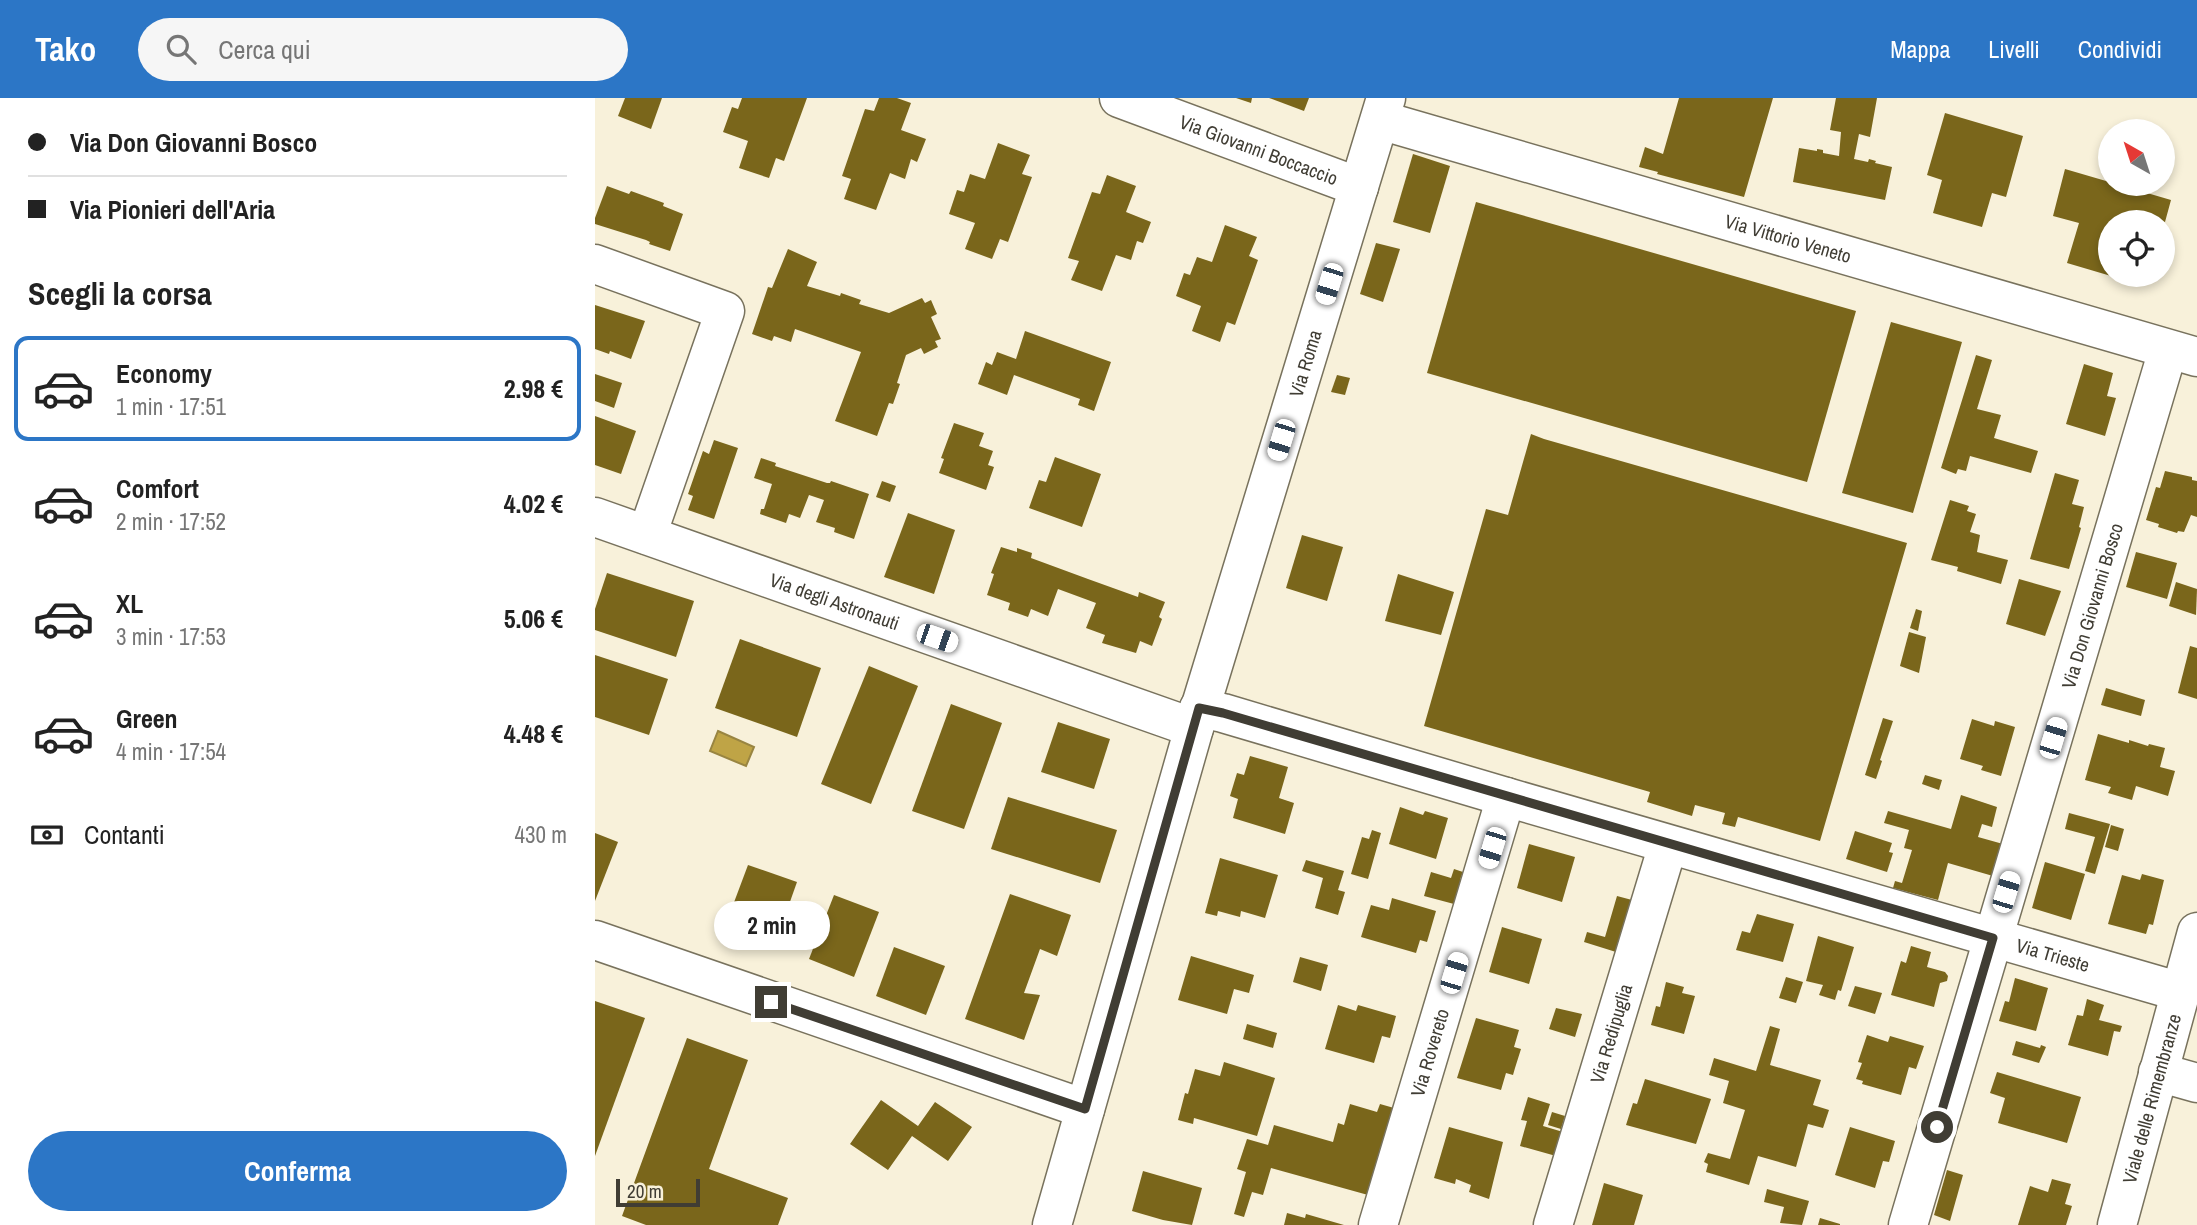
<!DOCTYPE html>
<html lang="it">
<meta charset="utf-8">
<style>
:root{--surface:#fff;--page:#f6f6f6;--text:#222;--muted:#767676;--line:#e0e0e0;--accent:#2c76c6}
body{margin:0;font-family:"Archivo Narrow",sans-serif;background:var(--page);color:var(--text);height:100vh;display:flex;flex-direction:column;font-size:26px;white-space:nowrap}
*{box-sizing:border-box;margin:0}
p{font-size:23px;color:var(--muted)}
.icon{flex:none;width:38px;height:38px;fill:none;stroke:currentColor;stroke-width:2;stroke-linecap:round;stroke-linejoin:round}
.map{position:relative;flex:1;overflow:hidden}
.sheet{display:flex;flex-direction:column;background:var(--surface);width:595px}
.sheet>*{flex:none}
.top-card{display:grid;align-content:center;height:154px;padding:0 28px;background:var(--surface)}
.needle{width:46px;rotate:321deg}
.controls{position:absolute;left:1503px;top:21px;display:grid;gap:14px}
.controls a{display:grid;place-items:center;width:77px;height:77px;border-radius:50%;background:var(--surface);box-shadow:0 4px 10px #0003;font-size:35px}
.scale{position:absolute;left:21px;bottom:18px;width:84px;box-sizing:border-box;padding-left:7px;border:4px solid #403d34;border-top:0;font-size:19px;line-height:24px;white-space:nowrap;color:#403d34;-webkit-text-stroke:5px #f8f1da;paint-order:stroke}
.end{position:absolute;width:32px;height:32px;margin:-16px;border:9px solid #403d34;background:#fff;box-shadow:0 0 0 4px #fff}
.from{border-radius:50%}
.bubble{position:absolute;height:49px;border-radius:24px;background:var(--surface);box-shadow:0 4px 10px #0003;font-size:23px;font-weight:700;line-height:49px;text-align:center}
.car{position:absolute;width:21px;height:42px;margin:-21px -10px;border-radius:9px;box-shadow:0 0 5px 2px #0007;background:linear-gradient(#fff 24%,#345 0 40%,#fff 0 76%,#345 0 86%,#fff 0)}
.top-card b{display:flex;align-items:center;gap:24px;height:66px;font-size:26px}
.top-card b+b{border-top:2px solid var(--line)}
.top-card i{width:18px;height:18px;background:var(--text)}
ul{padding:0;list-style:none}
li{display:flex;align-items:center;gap:21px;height:105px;margin:0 14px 10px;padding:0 14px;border:4px solid transparent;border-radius:14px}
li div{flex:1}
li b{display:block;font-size:26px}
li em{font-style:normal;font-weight:700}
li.current{border-color:var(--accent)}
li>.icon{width:63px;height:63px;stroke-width:1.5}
h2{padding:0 28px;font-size:32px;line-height:84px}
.pay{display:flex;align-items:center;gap:18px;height:77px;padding:0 28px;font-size:26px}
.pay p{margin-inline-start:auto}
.primary-button{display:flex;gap:14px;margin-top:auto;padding:14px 28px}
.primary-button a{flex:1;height:80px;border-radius:42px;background:var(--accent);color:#fff;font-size:28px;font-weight:700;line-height:80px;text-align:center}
header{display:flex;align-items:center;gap:42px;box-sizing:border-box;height:98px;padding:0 35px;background:var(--accent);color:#fff}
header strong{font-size:33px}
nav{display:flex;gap:38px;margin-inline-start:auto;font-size:24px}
.search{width:490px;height:63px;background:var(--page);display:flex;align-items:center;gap:18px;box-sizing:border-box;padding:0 24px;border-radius:38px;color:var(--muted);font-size:26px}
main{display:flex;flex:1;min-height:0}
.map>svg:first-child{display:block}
.water{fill:#bfa446;stroke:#998541;stroke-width:2}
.building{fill:#7a661b}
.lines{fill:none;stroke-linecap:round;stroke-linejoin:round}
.minor-casing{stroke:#78725d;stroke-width:41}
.minor{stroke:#fff;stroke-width:38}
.route{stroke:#403d34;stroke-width:9}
.labels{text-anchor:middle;stroke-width:7;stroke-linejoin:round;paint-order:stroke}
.street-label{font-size:19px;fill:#403d34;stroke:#f8f1da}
</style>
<header>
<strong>Tako</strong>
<div class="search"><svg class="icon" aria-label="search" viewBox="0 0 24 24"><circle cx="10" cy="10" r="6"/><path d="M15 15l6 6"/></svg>Cerca qui</div>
<nav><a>Mappa</a><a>Livelli</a><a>Condividi</a></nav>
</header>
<main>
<section class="sheet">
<div class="top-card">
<b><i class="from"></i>Via Don Giovanni Bosco</b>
<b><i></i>Via Pionieri dell'Aria</b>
</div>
<h2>Scegli la corsa</h2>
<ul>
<li class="current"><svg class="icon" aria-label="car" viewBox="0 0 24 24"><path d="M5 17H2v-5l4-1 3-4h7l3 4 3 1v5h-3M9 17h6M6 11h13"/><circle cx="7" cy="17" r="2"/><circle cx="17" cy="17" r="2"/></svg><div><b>Economy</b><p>1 min · 17:51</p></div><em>2.98 €</em></li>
<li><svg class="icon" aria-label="car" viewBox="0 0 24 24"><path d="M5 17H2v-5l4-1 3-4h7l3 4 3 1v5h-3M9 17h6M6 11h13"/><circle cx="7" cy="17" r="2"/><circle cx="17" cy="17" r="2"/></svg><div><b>Comfort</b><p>2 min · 17:52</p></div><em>4.02 €</em></li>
<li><svg class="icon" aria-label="car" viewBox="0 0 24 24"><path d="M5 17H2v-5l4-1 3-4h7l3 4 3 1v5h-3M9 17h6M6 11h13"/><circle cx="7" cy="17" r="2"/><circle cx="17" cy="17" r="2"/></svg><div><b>XL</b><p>3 min · 17:53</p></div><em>5.06 €</em></li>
<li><svg class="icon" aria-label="car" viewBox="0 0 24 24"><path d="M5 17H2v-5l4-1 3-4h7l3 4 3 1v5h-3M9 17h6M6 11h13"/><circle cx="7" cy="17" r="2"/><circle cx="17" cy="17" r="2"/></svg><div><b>Green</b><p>4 min · 17:54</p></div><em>4.48 €</em></li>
</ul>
<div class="pay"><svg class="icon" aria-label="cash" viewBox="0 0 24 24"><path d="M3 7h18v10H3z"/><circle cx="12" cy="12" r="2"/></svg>Contanti<p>430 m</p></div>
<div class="primary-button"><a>Conferma</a></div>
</section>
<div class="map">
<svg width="1602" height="1127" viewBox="0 0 1602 1127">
<rect width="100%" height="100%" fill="#f8f1da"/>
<polygon class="water" points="123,633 159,649 151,668 115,653"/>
<g class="building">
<polygon points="30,0 67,0 56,31 23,18"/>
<polygon points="147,0 212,0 189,63 181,60 174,80 144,70 153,43 128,34 137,9 143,11"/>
<polygon points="284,0 302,0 316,5 306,32 331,41 322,64 316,61 310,81 295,75 281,112 249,101 256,81 247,78 270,11 279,13"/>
<polygon points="641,0 657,0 656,5"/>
<polygon points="674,0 714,0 709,13"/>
<polygon points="1084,0 1178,0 1149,99 1062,76 1063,74 1044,69 1050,49 1068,56"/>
<polygon points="1241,0 1282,0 1275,39 1264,36 1259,61 1273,64 1274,61 1281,63 1280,65 1297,69 1290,102 1198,84 1204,50 1222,53 1222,51 1228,52 1228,55 1244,58 1246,34 1235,32"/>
<polygon points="1350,15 1428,38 1411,99 1397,95 1387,129 1338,115 1347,82 1332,77"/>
<polygon points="403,45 435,57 427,76 437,79 413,144 405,141 397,161 370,151 380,125 354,116 362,92 369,94 375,76 390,81"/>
<polygon points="818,56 855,68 835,135 798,124"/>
<polygon points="1470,71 1576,102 1570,124 1516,124 1516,178 1472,165 1484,125 1458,118"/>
<polygon points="512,77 541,88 531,114 556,124 548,145 542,143 536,162 521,157 507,193 476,182 484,163 473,160 497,94 505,96"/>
<polygon points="12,88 34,96 36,93 69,105 68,108 88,116 75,153 54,146 55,144 51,142 0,126 0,120"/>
<polygon points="881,104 1261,213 1212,384 832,275"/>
<polygon points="630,127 662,139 654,158 663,162 640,227 632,224 625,244 597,233 606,208 581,198 589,175 595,177 602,159 617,164"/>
<polygon points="781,145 805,151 788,204 765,196"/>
<polygon points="193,151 222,164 212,188 245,198 246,195 266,202 264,206 294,215 327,200 330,205 336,202 342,216 336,219 346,241 340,243 343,249 329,256 326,250 311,257 302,285 305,286 298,306 294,305 282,338 240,323 266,254 200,231 196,244 179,238 177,243 157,236 173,189 177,190"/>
<polygon points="0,207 50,223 36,261 15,253 14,256 0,251"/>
<polygon points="1296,224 1367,244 1318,415 1247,395"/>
<polygon points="430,233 516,264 499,313 483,307 485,301 419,277 412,297 383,286 391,264 397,267 402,254 421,261"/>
<polygon points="1381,257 1397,262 1382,311 1406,317 1399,340 1443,353 1436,375 1375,358 1371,373 1363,371 1361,376 1346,370"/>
<polygon points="1489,266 1518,275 1512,298 1521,300 1510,338 1471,326"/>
<polygon points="0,276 27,285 19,310 0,303"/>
<polygon points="742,277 755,280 750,297 736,294"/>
<polygon points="0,318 41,333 26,376 0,367"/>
<polygon points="359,325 389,335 384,348 398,353 393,367 399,369 391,392 344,375 349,361 346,360"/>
<polygon points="936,336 949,341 1312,445 1225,743 1143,719 1140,729 1127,726 1130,715 1100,707 1097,718 1052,704 1055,694 829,628 891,411 913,417"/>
<polygon points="119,342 143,350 119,421 93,412 98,398 93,396 108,353 114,356"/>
<polygon points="460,359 506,376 487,429 434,410 444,382 451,384"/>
<polygon points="166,360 181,365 180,368 232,385 235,385 236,383 274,396 259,441 239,434 240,430 221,424 229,402 214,397 205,420 194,416 191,425 165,416 166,411 169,411 177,386 159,380"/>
<polygon points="1570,373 1597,379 1597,382 1602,383 1602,419 1596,417 1589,434 1583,433 1582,435 1563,429 1564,426 1551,422 1561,389 1565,390"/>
<polygon points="1460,375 1484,382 1477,406 1489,409 1484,429 1486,430 1474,471 1435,461"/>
<polygon points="287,383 301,388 295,404 281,399"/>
<polygon points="1355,402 1374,408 1372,413 1381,416 1375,434 1385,437 1382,454 1413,462 1406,486 1362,473 1363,469 1336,462"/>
<polygon points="313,415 360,432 339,496 289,479"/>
<polygon points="707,437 748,449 732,503 691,490"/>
<polygon points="406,449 422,454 422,450 437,455 436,460 493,481 543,499 544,494 570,504 564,519 567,521 557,548 545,543 541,555 507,545 510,537 491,530 501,505 463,491 453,518 436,511 433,519 413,512 415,505 392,497 399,476 396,475"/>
<polygon points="1541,454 1582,465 1572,501 1531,489"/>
<polygon points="12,475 99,503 81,559 0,532 0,511"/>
<polygon points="803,476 859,494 846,537 790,523"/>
<polygon points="1424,481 1466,493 1450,538 1411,526"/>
<polygon points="1581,484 1602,491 1601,517 1574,508"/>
<polygon points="1321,511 1327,513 1323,533 1315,530"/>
<polygon points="1314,534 1331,539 1324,575 1305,568"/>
<polygon points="145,541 226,570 202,639 120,610"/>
<polygon points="1595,548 1602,550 1602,601 1583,595"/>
<polygon points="0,557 73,581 54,637 0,619"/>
<polygon points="274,568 323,588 276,706 226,686"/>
<polygon points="1511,590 1550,602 1546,618 1506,607"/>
<polygon points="356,606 407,625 369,731 317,713"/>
<polygon points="1288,620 1298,623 1285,662 1287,663 1281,681 1270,677"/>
<polygon points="1377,621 1399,628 1400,623 1420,629 1406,678 1386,672 1388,668 1365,661"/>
<polygon points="463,624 515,641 499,691 446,674"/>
<polygon points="1503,636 1534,645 1534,642 1553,648 1554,646 1570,650 1565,669 1580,673 1573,698 1541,688 1537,702 1513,695 1516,689 1490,682"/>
<polygon points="655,658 693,669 684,700 699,705 690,736 638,720 643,701 635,698 642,675 649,677"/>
<polygon points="1330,677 1347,682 1344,692 1327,686"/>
<polygon points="1366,697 1402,709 1397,729 1387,726 1383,739 1408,746 1398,778 1353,765 1343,802 1298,790 1300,783 1307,785 1317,752 1309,750 1314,732 1289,725 1293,713 1356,731"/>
<polygon points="413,699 522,732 505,785 396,751"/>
<polygon points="805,709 828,717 830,713 853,720 841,761 794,746"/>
<polygon points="1474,715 1515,726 1500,776 1490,773 1500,739 1470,731"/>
<polygon points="1516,727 1529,731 1523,753 1510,749"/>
<polygon points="777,732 786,735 773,781 756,776 767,739 774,741"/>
<polygon points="1260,733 1297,745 1294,754 1298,755 1292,774 1251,761"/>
<polygon points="0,735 23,744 0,803"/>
<polygon points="934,746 980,759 967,804 922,790"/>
<polygon points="625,760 683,777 670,820 646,813 645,819 623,813 622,818 610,815"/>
<polygon points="711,762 749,773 743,792 750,794 743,817 720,810 728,780 707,773"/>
<polygon points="1450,764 1490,776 1476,822 1437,810"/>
<polygon points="153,767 202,784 179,849 129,831"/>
<polygon points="859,771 868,774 865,782 867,783 859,806 829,798 836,774 856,780"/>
<polygon points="1547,776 1569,782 1558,827 1554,826 1551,836 1513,826 1527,777 1545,782"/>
<polygon points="415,796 476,817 462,858 445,851 429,895 445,897 429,942 370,921"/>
<polygon points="239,797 284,814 259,879 214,861"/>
<polygon points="1022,798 1037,802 1021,854 989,844 992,834 1010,839"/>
<polygon points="797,800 841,813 832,844 825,842 821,855 766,839 776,807 794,812"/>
<polygon points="1162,816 1199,826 1188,864 1141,852 1147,833 1155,835"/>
<polygon points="907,829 947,841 934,886 894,874"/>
<polygon points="1223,838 1259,849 1246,893 1243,892 1240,902 1224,897 1228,887 1211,883"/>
<polygon points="1316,848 1336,854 1332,869 1350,874 1353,878 1352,883 1345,885 1339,909 1296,897 1306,863 1311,865"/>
<polygon points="299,849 350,868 331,917 281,898"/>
<polygon points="596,858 659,877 654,895 639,891 632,916 583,902"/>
<polygon points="705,859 733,867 726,893 698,884"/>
<polygon points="1191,879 1208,884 1201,905 1184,900"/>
<polygon points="1420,880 1453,890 1441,933 1404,923 1410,903 1414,904"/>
<polygon points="1071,884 1089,889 1087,895 1100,898 1089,936 1056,927 1061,908 1065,909"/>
<polygon points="1260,888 1287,895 1280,916 1253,908"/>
<polygon points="1492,901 1509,907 1504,922 1527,928 1525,934 1519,933 1513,958 1473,947 1482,917 1488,918"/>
<polygon points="0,903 50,920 0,1058"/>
<polygon points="743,907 761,913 763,907 801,918 795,940 787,938 779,965 730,951"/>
<polygon points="961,910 987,916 980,939 954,931"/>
<polygon points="881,920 924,932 919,949 926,951 920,970 918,977 911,975 906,992 862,980"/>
<polygon points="652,926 682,935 678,950 648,941"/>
<polygon points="1175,928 1185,931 1175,967 1226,982 1218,1007 1234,1012 1228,1030 1213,1026 1201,1069 1163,1058 1154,1087 1111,1074 1113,1066 1109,1064 1113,1055 1135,1061 1150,1012 1128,1005 1134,983 1114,977 1119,960 1161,973"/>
<polygon points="1272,937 1293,944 1295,938 1329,948 1321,971 1314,969 1306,997 1267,986 1268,983 1261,981 1267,965 1263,964"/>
<polygon points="92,940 153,962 114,1071 193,1100 183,1127 51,1127 27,1118"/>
<polygon points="1421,943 1445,950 1446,947 1451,949 1444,965 1417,957"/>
<polygon points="629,964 680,980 662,1038 599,1020 598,1026 583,1022 590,995 593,996 600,971 625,978"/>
<polygon points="1402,974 1486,999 1472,1045 1403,1025 1410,1000 1395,995"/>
<polygon points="1050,981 1116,1001 1101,1046 1031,1027 1038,1005 1042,1006"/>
<polygon points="933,999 955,1006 948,1028 968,1034 961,1058 925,1048 932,1023 926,1022"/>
<polygon points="286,1002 323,1028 340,1004 377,1029 353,1063 317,1038 293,1072 255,1046"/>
<polygon points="755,1006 782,1014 785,1006 799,1010 773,1097 676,1070 668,1097 657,1094 649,1119 639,1116 651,1074 642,1071 652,1041 673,1047 679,1027 738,1044 743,1025 749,1027"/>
<polygon points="957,1014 970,1018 966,1031 953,1027"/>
<polygon points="854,1029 908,1044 894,1101 874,1094 876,1087 861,1081 860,1086 839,1080"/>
<polygon points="1255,1029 1300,1043 1294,1064 1288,1063 1280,1090 1240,1077"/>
<polygon points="1352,1072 1368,1077 1355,1123 1339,1117"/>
<polygon points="548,1073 607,1090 597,1127 568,1122 537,1113"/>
<polygon points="1457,1081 1476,1086 1470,1106 1477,1108 1471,1127 1423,1127 1435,1088 1453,1094"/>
<polygon points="1009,1085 1048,1097 1039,1127 997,1127"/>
<polygon points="1172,1091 1214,1103 1207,1127 1185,1125 1189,1109 1169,1104"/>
<polygon points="692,1115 710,1120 711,1116 749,1127 689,1127"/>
<polygon points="1225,1120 1245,1126 1245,1127 1223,1127"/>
</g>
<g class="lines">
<g class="minor-casing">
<g id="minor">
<path id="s1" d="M524 0 764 89"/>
<path id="s2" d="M785 22 1602 259"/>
<polyline points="0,166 130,213 52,437"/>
<path id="s3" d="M0 419 599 630"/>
<path id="s4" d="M604 610 628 615 911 699 1586 894"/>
<polyline points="0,842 490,1011"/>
<polyline points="1563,974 1602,985"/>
<path id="s5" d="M457 1127 599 630 791 0"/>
<path id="s6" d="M783 1127 911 699"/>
<path id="s7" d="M958 1127 1073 747"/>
<path id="s8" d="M1313 1127 1573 252"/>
<path id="s9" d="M1522 1127 1602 834"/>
</g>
</g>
<use href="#minor" class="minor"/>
</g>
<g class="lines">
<polyline class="route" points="176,904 490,1011 604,610 628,615 1398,840 1342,1029"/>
</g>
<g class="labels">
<g class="street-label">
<text dy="7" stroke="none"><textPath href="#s1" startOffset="149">Via Giovanni Boccaccio</textPath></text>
<text dy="7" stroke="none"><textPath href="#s2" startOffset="425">Via Vittorio Veneto</textPath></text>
<text dy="7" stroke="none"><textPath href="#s5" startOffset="898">Via Roma</textPath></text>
<text dy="7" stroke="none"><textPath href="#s3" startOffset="254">Via degli Astronauti</textPath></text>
<text dy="7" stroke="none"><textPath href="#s8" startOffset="646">Via Don Giovanni Bosco</textPath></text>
<text dy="7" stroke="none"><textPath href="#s4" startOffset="889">Via Trieste</textPath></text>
<text dy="7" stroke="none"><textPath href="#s7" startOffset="200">Via Redipuglia</textPath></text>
<text dy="7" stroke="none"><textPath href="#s6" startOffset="180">Via Rovereto</textPath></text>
<text dy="7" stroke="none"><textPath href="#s9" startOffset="131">Viale delle Rimembranze</textPath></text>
</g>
</g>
</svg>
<div class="controls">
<a><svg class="needle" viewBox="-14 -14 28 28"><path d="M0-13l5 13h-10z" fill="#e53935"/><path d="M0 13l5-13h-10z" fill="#767676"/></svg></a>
<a><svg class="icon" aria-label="locate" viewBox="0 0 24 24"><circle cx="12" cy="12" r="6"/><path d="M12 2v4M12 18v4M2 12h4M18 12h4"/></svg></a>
</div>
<div class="scale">20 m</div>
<i class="end from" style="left:1342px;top:1029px"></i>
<i class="end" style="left:176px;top:904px"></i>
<div class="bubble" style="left:119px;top:803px;width:116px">2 min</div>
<i class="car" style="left:734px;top:186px;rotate:197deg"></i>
<i class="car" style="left:686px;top:342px;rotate:197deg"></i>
<i class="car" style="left:342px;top:540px;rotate:109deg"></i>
<i class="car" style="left:1458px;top:640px;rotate:17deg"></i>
<i class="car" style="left:897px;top:750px;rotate:197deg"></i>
<i class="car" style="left:1411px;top:794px;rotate:17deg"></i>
<i class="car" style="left:859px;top:875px;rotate:17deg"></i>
</div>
</main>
